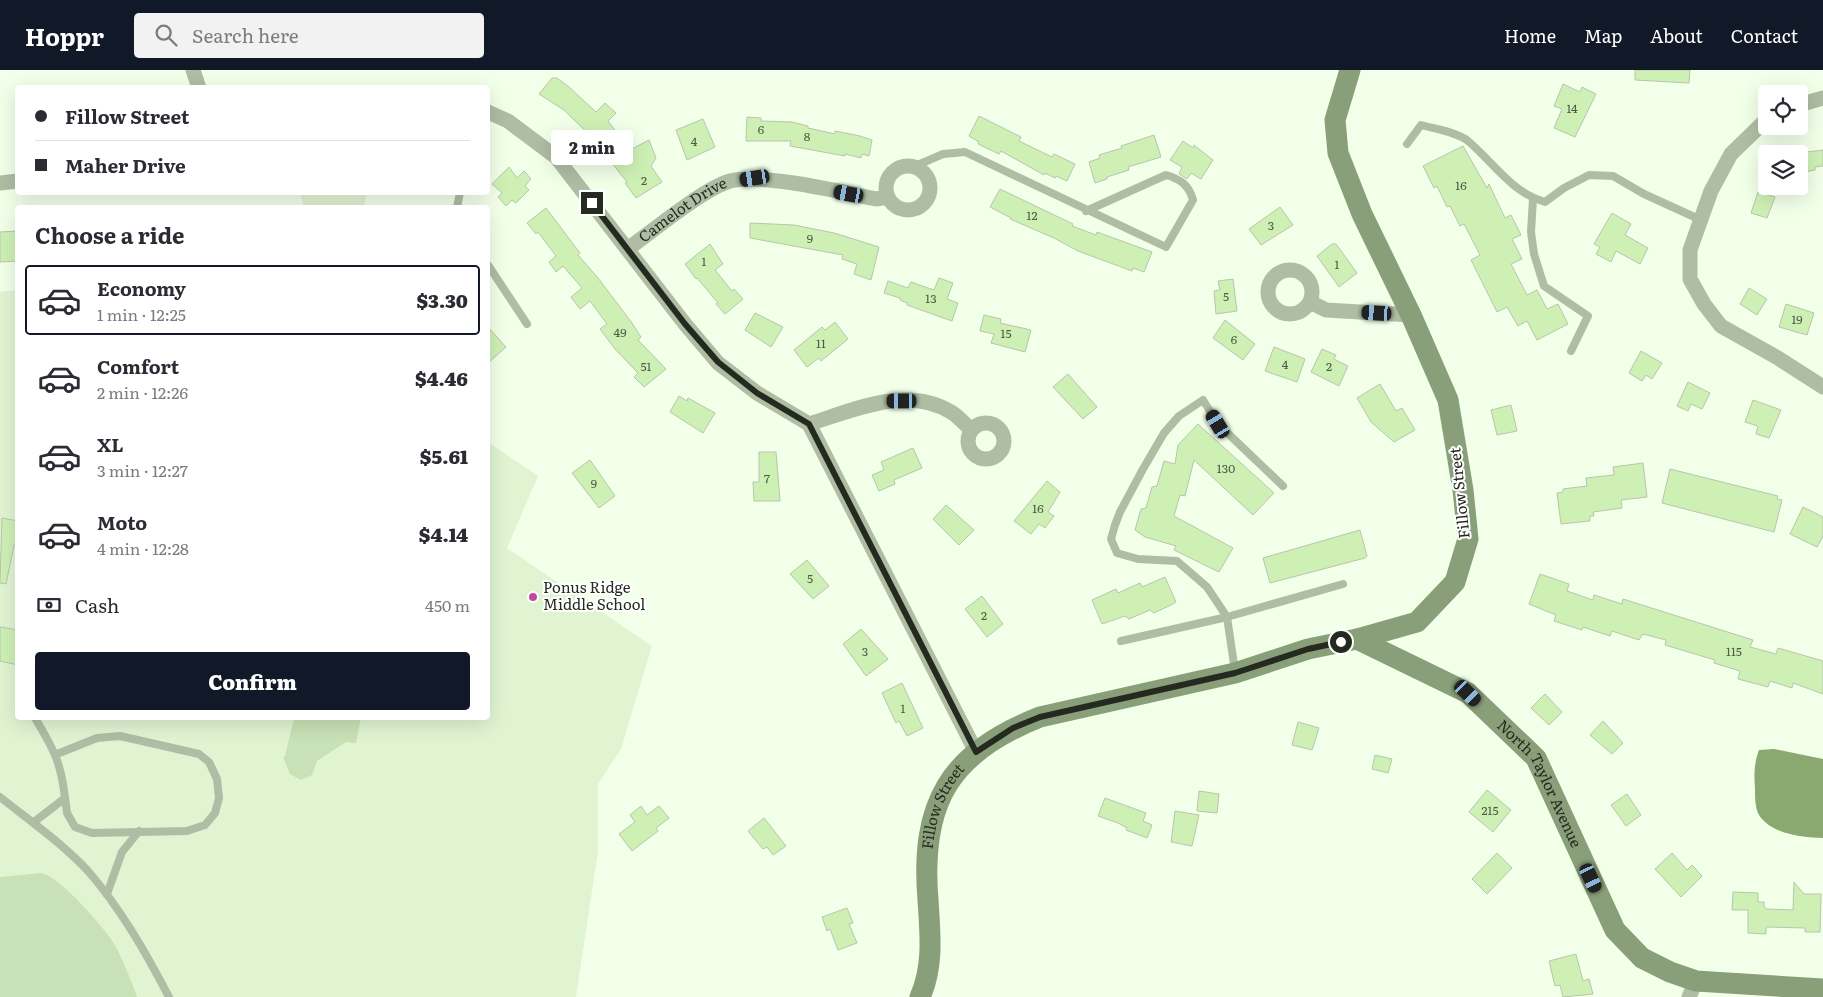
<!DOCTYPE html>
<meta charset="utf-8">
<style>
:root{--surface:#fff;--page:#f2f2f3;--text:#2b2b33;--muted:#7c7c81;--line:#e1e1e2;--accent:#111827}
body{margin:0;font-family:Literata,serif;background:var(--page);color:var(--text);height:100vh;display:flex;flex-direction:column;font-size:19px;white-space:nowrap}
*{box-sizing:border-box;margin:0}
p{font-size:16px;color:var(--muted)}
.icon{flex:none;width:28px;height:28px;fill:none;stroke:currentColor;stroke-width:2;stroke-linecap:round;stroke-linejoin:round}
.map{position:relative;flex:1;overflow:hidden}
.drawer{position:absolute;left:15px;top:135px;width:475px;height:515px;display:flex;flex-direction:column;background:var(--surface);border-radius:5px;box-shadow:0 5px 20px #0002}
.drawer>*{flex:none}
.banner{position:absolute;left:15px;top:15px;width:475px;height:110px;border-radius:5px;box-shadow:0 5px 20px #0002;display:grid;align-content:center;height:110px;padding:0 20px;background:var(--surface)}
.buttons{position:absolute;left:1758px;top:15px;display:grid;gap:10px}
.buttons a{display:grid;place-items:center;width:50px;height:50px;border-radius:5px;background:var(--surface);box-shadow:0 5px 20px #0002;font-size:25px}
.end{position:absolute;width:22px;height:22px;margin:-11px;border:6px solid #242a20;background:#fff;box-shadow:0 0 0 2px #fff}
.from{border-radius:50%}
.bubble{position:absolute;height:35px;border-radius:5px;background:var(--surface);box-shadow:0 5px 20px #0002;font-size:16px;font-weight:800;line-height:35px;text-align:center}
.car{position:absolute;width:15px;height:30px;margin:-15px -8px;border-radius:6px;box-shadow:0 0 4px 1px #0007;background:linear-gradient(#222 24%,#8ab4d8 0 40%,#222 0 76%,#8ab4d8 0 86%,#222 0)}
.banner b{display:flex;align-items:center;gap:18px;height:48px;font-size:19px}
.banner b+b{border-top:1px solid var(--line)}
.banner i{width:12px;height:12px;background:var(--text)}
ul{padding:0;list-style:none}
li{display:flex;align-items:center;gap:15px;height:70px;margin:0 10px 8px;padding:0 10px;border:2px solid transparent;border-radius:5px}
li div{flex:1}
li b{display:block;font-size:19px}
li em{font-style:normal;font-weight:800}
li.active{border-color:var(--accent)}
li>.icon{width:45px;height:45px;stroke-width:1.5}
h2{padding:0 20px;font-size:22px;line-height:60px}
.pay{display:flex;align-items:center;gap:12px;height:55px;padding:0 20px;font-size:19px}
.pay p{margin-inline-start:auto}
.primary-button{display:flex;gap:10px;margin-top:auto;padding:10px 20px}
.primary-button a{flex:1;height:58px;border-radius:5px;background:var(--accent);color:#fff;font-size:20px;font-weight:800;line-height:58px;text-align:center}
header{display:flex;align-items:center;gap:30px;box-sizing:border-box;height:70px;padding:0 25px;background:var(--accent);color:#fff}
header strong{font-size:24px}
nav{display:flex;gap:28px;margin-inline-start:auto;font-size:18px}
.search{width:350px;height:45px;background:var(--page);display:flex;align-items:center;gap:12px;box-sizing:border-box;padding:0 18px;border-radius:5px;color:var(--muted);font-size:19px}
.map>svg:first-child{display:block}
.built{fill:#e0f4d2}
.green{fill:#c8e1b6}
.water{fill:#89a970}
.building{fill:#cef0b5;stroke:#b7c6ac}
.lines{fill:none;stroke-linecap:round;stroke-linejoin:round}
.lane{stroke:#aebda3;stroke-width:8}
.street{stroke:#aebda3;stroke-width:15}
.secondary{stroke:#899f79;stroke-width:21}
.route{stroke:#242a20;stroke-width:6}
.poi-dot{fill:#c44a9d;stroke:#fff;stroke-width:2}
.labels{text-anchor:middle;stroke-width:4;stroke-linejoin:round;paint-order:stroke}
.number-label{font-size:12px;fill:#4e5c45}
.street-label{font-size:15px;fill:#242a20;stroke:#fff}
.poi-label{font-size:15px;fill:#242a20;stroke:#fff;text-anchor:start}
</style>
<header>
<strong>Hoppr</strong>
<div class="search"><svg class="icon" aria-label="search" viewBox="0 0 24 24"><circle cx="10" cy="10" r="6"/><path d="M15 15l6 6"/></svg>Search here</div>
<nav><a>Home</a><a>Map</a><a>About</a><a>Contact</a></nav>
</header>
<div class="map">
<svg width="1823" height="927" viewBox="0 0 1823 927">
<rect width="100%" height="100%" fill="#f2ffe9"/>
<g class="built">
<polygon points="300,123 300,122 367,123 363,138 304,137"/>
<polygon points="17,220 18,648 488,648 488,372 538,406 507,478 652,576 621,679 598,714 598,781 576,927 0,927 0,222"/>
</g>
<g class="green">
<polygon points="294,648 361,648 356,673 346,672 317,691 312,705 301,710 290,704 283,687 285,686"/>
<path d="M42 803C63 810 104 857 116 877 124 893 131 910 137 927H0V807Z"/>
</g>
<path class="water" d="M1774 679 1823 689V768C1803 768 1771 764 1759 745 1755 738 1755 727 1755 719 1754 705 1754 693 1759 680Z"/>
<g class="building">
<polygon points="1635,0 1690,0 1689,13 1635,10"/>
<polygon points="552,8 557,8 569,17 596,42 605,33 616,43 608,51 630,80 649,70 656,88 651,96 662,112 636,128 625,113 627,112 599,77 600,75 564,40 539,24"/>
<polygon points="1563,14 1580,22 1582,17 1596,24 1575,67 1554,58 1562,39 1554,36"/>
<polygon points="979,46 1021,67 1019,71 1052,87 1054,84 1075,94 1067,111 1056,106 1055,108 1045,103 1044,105 1001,81 999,84 978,74 979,72 969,66"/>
<polygon points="747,47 761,48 761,51 792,52 808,56 808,58 835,64 835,61 860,66 872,70 869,86 862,84 861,88 845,84 845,86 790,76 791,71 746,71"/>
<polygon points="703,49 715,77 687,90 676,60"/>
<polygon points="1154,65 1161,87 1128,97 1129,100 1107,107 1107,109 1095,113 1089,92 1100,88 1099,85 1122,78 1121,76"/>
<polygon points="1183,71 1193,78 1194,75 1213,90 1201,109 1191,103 1187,109 1179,104 1182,97 1170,90"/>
<polygon points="1463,76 1487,118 1489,114 1505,148 1511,145 1521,165 1512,169 1522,189 1511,194 1527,225 1537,220 1547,239 1558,234 1568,254 1537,270 1527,251 1518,256 1507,237 1497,242 1471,190 1480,185 1464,154 1460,156 1450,136 1447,137 1437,116 1434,118 1423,96"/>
<polygon points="1823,80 1823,96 1815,97 1815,100 1799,103 1799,83"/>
<polygon points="509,97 517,108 524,101 531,109 525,116 529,120 516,133 512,130 506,136 498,127 502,123 492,114"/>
<polygon points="1000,119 1073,154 1072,156 1096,165 1097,162 1152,182 1144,202 1133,198 1132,201 1078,181 1054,168 1010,149 1011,148 990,137"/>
<polygon points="1758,122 1775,127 1767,148 1751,143"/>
<polygon points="1280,137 1293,155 1261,175 1249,159"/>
<polygon points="546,138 580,183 578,185 598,208 632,253 641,267 638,270 666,299 644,317 634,307 638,303 615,279 600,259 607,254 590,231 580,239 571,227 582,218 563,196 556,202 549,192 556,186 538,162 536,164 527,153"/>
<polygon points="1612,143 1631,154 1625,165 1648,178 1640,194 1616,181 1611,192 1596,184 1600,177 1594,174"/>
<polygon points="750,153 794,155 834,163 879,177 871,210 854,204 857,194 842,189 843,185 750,168"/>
<polygon points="18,161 18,191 0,192 0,162"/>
<polygon points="710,174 723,194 715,200 732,221 734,219 743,229 725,244 716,234 718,233 697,208 696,209 685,194"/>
<polygon points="1332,174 1336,174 1357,203 1339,217 1317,186"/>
<polygon points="939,208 953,213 947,229 958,233 952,251 907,235 907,233 900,230 900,228 884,223 888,211 908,218 911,212 934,220"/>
<polygon points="1233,209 1237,241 1216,244 1214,221 1220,220 1218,211"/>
<polygon points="1749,218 1767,229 1757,245 1740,234"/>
<polygon points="1786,234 1814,243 1807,265 1779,257"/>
<polygon points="755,243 783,257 771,277 745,260"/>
<polygon points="984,245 1001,249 1000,253 1031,260 1025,282 991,273 994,264 980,261"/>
<polygon points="1225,250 1255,274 1243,290 1213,268"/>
<polygon points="835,252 848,269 821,291 819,288 807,297 794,280 822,257 825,260"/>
<polygon points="488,257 506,277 488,293"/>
<polygon points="1274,277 1305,289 1297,312 1265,301"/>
<polygon points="1322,279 1336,285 1334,289 1348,296 1339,316 1311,302"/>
<polygon points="1641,281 1662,293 1652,309 1646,305 1642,311 1629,303"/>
<polygon points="1068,304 1097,337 1083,349 1053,317"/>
<polygon points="1688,312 1710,323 1702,339 1691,334 1688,341 1677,336"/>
<polygon points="1380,314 1396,341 1402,338 1415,360 1394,372 1371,352 1357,328"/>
<polygon points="679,326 687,331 688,328 715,343 703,363 670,342"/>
<polygon points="1753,330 1781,340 1769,368 1756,364 1758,356 1745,352"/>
<polygon points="1511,335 1517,361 1497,365 1491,340"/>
<polygon points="1198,354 1274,423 1253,445 1194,390 1185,426 1180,425 1174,446 1233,478 1219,502 1174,480 1176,476 1145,467 1135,460 1141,439 1146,438 1152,417 1157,416 1164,391 1175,394 1178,375"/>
<polygon points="913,378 922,398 894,410 895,414 879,421 872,405 884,400 881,392"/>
<polygon points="759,382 776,382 780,431 754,431 753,412 759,412"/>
<polygon points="590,390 615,426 599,438 572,403"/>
<polygon points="1643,393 1647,427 1621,430 1622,438 1593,442 1594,446 1590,446 1590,451 1561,454 1557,423 1563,422 1563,419 1587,416 1586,408 1614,405 1613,397"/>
<polygon points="1670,399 1778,426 1777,429 1782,430 1774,462 1662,433"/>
<polygon points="1047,411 1060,422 1048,442 1054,446 1045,458 1039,454 1031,464 1014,451"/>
<polygon points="946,435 974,460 959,475 933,449"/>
<polygon points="1803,437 1823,447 1823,466 1817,477 1790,464"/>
<polygon points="2,448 18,451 18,476 14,475 6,514 0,513"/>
<polygon points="1360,460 1367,486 1365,488 1270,513 1263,488"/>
<polygon points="807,490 829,516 813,529 790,504"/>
<polygon points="1540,504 1569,514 1567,521 1593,530 1594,525 1622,534 1623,529 1753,570 1750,577 1776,584 1778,578 1823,591 1823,624 1793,613 1792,618 1770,611 1768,617 1738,609 1740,601 1714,593 1715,590 1665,575 1666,570 1643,564 1639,570 1612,561 1610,566 1583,557 1582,560 1554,551 1556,545 1529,534"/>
<polygon points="1165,507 1176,532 1173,534 1154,543 1150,540 1129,549 1125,546 1102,554 1092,530 1116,519 1118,523 1140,513 1142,517"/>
<polygon points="982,526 1003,554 987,567 965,539"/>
<polygon points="0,557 18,560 18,595 0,591"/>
<polygon points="861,559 888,589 866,606 843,574"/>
<polygon points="902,613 923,658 907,666 899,651 896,653 882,623"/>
<polygon points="1545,624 1562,642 1549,655 1531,638"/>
<polygon points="1603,651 1623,673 1612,684 1590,665"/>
<polygon points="1298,652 1319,658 1312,680 1292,675"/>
<polygon points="1375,685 1392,689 1388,703 1372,699"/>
<polygon points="1487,720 1511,740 1493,762 1469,742"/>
<polygon points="1199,721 1219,724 1217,743 1197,741"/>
<polygon points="1627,724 1641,745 1626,756 1611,735"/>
<polygon points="1105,728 1146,743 1143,751 1152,755 1147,768 1126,760 1127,758 1118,753 1098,746"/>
<polygon points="641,736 647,745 659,736 669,748 656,758 658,761 632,781 619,764 635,752 630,745"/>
<polygon points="1175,741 1199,745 1192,776 1171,772"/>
<polygon points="764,748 786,776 773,785 767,777 763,779 748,761"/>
<polygon points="1497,783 1512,798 1487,824 1472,809"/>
<polygon points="1672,783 1687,800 1692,795 1702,806 1681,827 1655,799"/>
<polygon points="1794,812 1804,824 1821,824 1820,862 1805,862 1805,858 1766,857 1766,864 1748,863 1748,840 1732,840 1733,822 1758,823 1758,832 1764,832 1764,837 1767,839 1793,840"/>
<polygon points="847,838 853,853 849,854 857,873 838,880 830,859 827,861 822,847"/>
<polygon points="1576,884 1583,911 1589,909 1593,924 1563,927 1560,915 1555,916 1549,891"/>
</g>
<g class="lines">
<g class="lane">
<path d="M1407 74 1421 55C1435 59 1457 62 1468 71 1493 92 1512 123 1545 132L1564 118 1589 105 1613 106 1644 124 1701 150"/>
<path d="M913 97 943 84 965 82 1166 177 1193 130C1189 115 1180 109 1166 105L1086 141"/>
<polyline points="1533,129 1531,162 1534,184 1544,216 1588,246 1571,281"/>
<polyline points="457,138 460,122"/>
<polyline points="488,195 527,254"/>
<polyline points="1121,571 1227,547 1343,514"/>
<polyline points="1235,601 1227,547 1207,517 1177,491 1138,489 1117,483 1111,469 1115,455 1120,442 1143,399 1164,363 1179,346 1203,330 1218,354 1283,416"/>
<polyline points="57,684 97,668 120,666 199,684 209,692 217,709 219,728 215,743 205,755 187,761 92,763 75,757 67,743 65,728"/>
<path d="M0 727C30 751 62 773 88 801 121 839 146 883 169 927"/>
<path d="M34 752 65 728C61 692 53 678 35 648"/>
<polyline points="107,824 122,782 139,761"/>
</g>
<g class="street">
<polyline points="193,0 199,18"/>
<polyline points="1799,35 1823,28"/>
<polyline points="488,42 508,51 556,87 685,254 718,293 757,323 809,354"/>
<polyline points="1766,50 1731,84 1711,121 1690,180 1690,209 1704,234 1721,256 1778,288 1823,317"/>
<circle cx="908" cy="118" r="22"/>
<polyline points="0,113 18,111"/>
<path id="s1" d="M629 178C654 160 703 119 730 111 763 103 841 122 876 129L888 127"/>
<circle cx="1290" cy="222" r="22"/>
<polyline points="1310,232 1326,240 1411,245"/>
<circle cx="986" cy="371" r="18"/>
<polyline points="809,354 976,682"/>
<path d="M809 354C854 340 906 315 951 342 958 346 965 354 971 360"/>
<polyline points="1689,927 1696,911"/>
</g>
<g class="secondary">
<path id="s2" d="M1357 569 1468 623 1536 688 1615 860 1642 888 1670 902 1696 911 1823 919"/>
<path id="s3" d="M920 927C934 896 930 863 928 830 920 733 949 683 1040 647L1235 603 1308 579 1357 569 1417 552 1455 512 1468 469 1463 420 1448 330 1411 245 1362 144 1338 83 1335 50 1350 0"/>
</g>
</g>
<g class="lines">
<polyline class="route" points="592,133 685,254 718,292 757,323 809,354 976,682 1013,658 1040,647 1235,603 1308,579 1341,572"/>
</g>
<circle class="poi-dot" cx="533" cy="527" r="5"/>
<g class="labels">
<g class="number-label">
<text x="1572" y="43">14</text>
<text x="761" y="64">6</text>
<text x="807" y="71">8</text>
<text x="694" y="76">4</text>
<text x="644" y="115">2</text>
<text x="1461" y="120">16</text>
<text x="1032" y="150">12</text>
<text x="1271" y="160">3</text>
<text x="810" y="173">9</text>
<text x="704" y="196">1</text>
<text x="1337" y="199">1</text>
<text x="1226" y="231">5</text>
<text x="931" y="233">13</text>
<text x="1797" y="254">19</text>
<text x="620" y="267">49</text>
<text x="1006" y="268">15</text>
<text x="1234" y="274">6</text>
<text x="821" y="278">11</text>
<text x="1285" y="299">4</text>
<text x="646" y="301">51</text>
<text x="1329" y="301">2</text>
<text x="1226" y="403">130</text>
<text x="767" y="413">7</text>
<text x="594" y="418">9</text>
<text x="1038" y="443">16</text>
<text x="810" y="513">5</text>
<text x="984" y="550">2</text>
<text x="865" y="586">3</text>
<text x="1734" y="586">115</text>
<text x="903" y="643">1</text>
<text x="1490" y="745">215</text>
</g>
<g class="street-label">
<text dy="5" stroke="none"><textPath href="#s1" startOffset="66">Camelot Drive</textPath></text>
<text transform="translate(1460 423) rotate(-96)" y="5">Fillow Street</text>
<text dy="5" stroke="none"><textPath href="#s2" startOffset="241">North Taylor Avenue</textPath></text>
<text dy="5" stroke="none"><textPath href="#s3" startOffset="195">Fillow Street</textPath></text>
</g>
<g class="poi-label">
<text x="543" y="523">Ponus Ridge<tspan x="543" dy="17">Middle School</tspan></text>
</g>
</g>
</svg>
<div class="buttons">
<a><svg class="icon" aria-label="locate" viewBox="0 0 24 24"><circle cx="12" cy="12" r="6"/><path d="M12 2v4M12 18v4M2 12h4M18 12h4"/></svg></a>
<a><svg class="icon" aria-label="layers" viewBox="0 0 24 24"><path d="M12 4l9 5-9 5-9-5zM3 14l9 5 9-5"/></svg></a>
</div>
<i class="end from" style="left:1341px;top:572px"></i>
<i class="end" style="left:592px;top:133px"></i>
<div class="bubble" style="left:551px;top:60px;width:82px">2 min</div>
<i class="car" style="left:755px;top:108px;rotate:261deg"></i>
<i class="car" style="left:849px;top:124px;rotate:280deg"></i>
<i class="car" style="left:1377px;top:243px;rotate:273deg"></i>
<i class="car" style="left:902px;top:331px;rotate:270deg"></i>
<i class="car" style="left:1218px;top:354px;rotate:329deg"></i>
<i class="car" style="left:1468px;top:623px;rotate:134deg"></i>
<i class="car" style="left:1591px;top:808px;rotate:155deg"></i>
<div class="banner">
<b><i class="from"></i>Fillow Street</b>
<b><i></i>Maher Drive</b>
</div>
<section class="drawer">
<h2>Choose a ride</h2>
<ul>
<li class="active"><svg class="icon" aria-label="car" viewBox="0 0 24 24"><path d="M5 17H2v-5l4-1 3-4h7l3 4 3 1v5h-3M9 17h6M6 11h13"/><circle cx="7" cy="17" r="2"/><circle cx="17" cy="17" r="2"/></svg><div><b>Economy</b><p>1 min · 12:25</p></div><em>$3.30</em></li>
<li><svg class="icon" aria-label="car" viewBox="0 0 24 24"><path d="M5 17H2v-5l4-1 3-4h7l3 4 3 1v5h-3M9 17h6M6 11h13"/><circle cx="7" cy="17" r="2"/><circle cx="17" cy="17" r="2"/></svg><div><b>Comfort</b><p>2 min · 12:26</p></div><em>$4.46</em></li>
<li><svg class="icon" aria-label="car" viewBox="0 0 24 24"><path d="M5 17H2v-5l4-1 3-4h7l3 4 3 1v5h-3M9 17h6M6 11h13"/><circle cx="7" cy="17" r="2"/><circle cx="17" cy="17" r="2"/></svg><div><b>XL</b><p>3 min · 12:27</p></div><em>$5.61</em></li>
<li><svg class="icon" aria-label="car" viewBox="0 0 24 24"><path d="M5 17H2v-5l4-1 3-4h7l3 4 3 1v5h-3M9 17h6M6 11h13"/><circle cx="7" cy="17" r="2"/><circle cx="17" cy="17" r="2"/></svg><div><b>Moto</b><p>4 min · 12:28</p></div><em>$4.14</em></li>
</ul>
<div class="pay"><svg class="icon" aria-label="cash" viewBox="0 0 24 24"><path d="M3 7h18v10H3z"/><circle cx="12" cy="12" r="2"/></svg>Cash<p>450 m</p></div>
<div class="primary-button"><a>Confirm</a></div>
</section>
</div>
